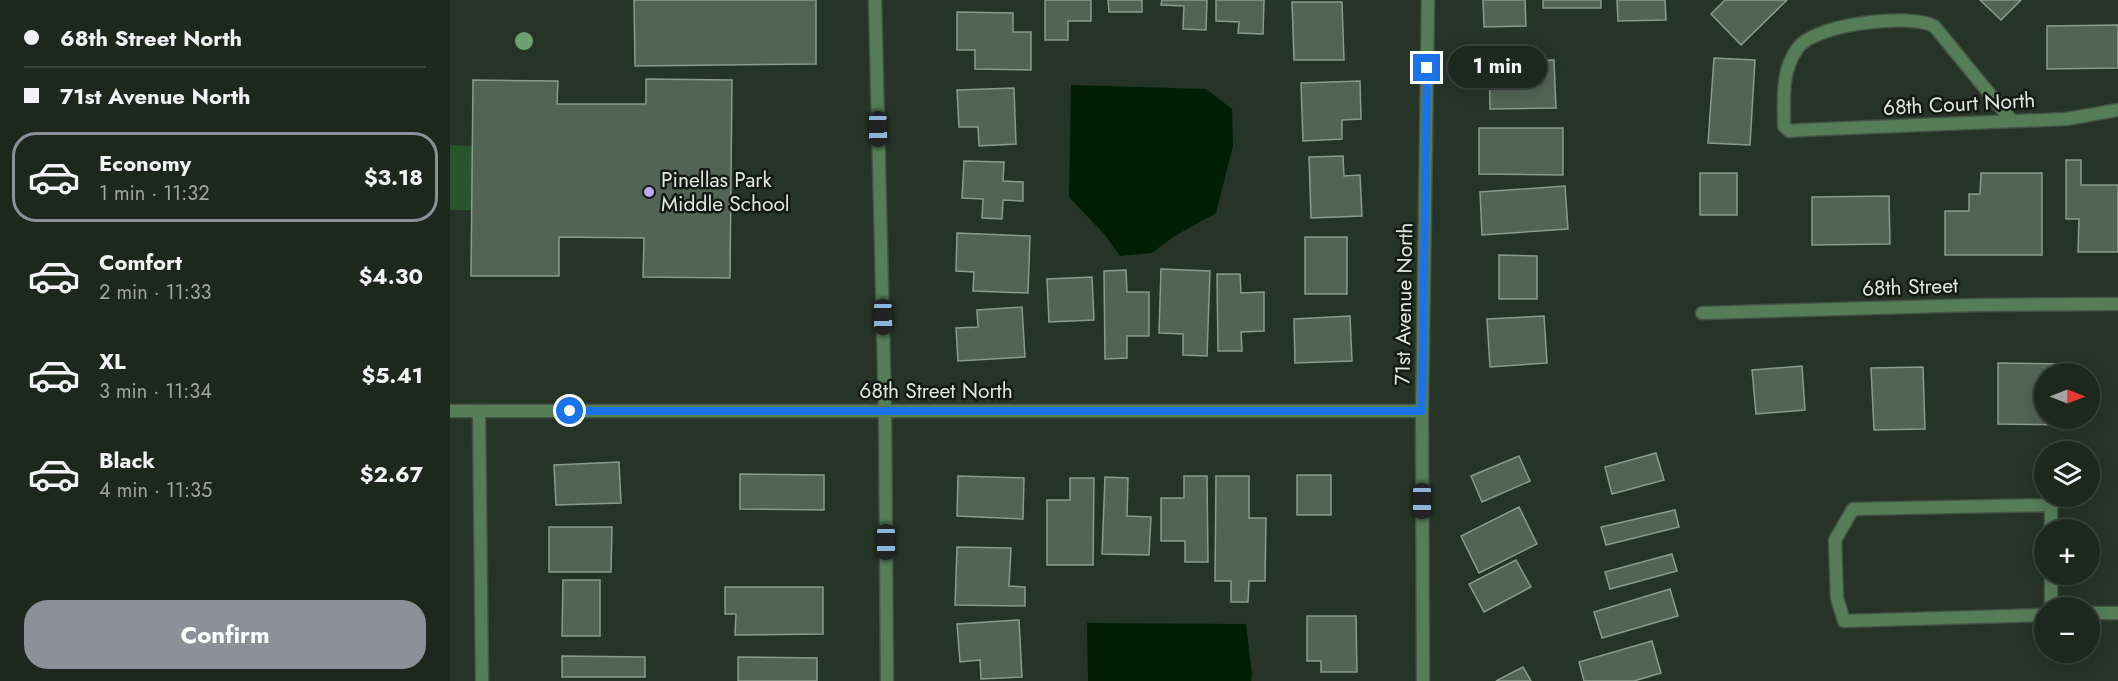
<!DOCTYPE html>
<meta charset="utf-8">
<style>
:root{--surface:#1c271d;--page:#252f26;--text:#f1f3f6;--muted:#a0a5a4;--line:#3a443b;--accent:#8c9099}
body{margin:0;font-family:Jost,sans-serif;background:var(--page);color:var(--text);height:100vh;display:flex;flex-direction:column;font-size:22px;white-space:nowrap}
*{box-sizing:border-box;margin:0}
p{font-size:20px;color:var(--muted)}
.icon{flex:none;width:33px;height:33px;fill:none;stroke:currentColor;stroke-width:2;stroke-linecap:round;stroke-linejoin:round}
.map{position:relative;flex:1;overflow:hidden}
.drawer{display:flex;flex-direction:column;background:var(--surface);width:450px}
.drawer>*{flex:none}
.banner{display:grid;align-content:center;height:132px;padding:0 24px;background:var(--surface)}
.needle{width:39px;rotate:90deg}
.buttons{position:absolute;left:1584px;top:363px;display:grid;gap:12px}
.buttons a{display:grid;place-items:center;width:66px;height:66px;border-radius:50%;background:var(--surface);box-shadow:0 3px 15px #0003,0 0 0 2px var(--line);font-size:30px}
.end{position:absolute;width:27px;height:27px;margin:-14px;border:8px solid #1a73e8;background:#fff;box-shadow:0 0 0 3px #fff}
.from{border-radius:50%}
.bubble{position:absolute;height:42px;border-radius:21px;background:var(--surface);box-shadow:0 3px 15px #0003,0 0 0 2px var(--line);font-size:20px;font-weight:700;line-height:42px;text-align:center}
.car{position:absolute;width:18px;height:36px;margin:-18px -9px;border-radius:8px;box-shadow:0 0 4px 2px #0007;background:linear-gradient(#222 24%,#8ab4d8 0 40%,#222 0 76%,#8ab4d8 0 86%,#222 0)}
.banner b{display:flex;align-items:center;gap:21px;height:57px;font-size:22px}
.banner b+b{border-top:2px solid var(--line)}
.banner i{width:15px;height:15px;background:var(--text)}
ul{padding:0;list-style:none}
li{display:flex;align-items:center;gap:18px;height:90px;margin:0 12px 9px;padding:0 12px;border:3px solid transparent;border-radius:24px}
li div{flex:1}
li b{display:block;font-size:22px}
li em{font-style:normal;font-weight:700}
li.active{border-color:var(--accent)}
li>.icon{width:54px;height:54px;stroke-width:1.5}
.button{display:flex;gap:12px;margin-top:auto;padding:12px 24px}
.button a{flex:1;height:69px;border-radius:24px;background:var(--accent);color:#fff;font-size:24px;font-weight:700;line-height:69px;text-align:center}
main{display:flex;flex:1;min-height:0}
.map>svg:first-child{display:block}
.green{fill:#28552e}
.water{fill:#001e05}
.building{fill:#536454;stroke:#8a9b8b;stroke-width:1.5}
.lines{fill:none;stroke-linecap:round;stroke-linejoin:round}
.service-casing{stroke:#445145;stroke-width:15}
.minor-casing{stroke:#445145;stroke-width:15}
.tertiary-casing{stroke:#445145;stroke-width:15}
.service{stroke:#557d58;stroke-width:12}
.minor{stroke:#557d58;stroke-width:12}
.tertiary{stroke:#557d58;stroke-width:12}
.tree{fill:#6da172}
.route{stroke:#1a73e8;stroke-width:8}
.poi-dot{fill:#bea9f4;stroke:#131a14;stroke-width:2}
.labels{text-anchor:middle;stroke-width:5;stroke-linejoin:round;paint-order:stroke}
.street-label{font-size:21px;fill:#dfe9e0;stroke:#131a14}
.poi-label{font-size:21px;fill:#dfe9e0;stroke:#131a14;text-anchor:start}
</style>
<main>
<section class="drawer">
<div class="banner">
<b><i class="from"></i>68th Street North</b>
<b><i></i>71st Avenue North</b>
</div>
<ul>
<li class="active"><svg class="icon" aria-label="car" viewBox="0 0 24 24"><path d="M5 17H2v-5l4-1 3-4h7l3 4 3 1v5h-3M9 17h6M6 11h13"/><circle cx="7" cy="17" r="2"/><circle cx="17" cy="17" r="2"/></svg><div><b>Economy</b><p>1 min · 11:32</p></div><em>$3.18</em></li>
<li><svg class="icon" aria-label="car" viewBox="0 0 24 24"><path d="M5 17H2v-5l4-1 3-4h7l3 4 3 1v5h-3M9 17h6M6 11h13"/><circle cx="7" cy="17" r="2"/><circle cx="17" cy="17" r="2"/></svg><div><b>Comfort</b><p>2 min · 11:33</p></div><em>$4.30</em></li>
<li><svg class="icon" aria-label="car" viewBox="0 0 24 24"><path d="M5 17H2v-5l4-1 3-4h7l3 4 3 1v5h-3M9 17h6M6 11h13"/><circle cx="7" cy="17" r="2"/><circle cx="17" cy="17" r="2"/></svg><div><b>XL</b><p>3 min · 11:34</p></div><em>$5.41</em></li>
<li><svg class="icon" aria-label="car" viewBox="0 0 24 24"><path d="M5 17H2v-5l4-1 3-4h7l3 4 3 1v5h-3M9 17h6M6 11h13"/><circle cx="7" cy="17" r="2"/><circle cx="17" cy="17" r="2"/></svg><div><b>Black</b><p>4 min · 11:35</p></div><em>$2.67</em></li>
</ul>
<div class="button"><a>Confirm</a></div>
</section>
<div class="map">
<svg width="1668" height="681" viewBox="0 0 1668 681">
<rect width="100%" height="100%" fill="#263427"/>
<polygon class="green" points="0,145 22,146 22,210 0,210"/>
<g class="water">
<polygon points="621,85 756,89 782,109 783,146 766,213 723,237 702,253 670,256 655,235 619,197"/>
<polygon points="637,623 796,624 802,675 801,681 638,681"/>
</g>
<g class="building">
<polygon points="184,0 366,0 366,64 185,66"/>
<polygon points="595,0 641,0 641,21 618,21 618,40 595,40"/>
<polygon points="658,0 692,0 692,12 659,12"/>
<polygon points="712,0 757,0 756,30 733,29 734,6 711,5"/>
<polygon points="766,0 814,0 813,34 788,33 789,22 766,21"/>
<polygon points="1033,0 1075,0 1076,26 1034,27"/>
<rect x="1093" y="0" width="58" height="8"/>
<polygon points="1167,0 1215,0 1216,20 1168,21"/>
<polygon points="1275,0 1337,0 1291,45 1261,14"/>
<polygon points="1530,0 1571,0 1551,20"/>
<polygon points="842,2 892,2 894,60 844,60"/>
<polygon points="507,12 563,13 563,32 581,32 581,70 525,69 525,50 507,50"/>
<polygon points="1668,25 1668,68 1597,69 1597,26"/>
<polygon points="1264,58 1305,60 1300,145 1258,143"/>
<polygon points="1104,60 1106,108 1040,109 1039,61"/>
<polygon points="196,79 282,80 280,278 193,277 194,238 109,237 109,276 21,276 23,80 108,81 107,104 196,104"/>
<polygon points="910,81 911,119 892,120 892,139 853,141 851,83"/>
<polygon points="564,88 566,144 529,146 528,127 509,127 507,90"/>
<polygon points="1029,128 1113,128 1113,175 1029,174"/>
<polygon points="893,156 894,176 910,175 912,216 861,218 859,157"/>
<polygon points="1616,160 1631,160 1631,185 1668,185 1668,252 1628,252 1629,219 1616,219"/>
<polygon points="514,161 554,162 553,181 573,182 573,201 553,200 552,219 532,218 533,199 512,198"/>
<rect x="1250" y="173" width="37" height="42"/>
<polygon points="1531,173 1592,173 1592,255 1495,255 1495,211 1519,211 1519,194 1530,194"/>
<polygon points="1115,186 1118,229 1032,235 1030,192"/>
<polygon points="1439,196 1440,244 1362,245 1362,197"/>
<polygon points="507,233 580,236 578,293 523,291 524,272 506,271"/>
<rect x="855" y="237" width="42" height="57"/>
<polygon points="1049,255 1087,256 1087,299 1049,299"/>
<polygon points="711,269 760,271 757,356 733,355 733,334 709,333"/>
<polygon points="676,270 677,292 699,292 699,336 677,336 677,358 655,359 654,271"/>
<polygon points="767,274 790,274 791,293 814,292 814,331 791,332 792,351 768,351"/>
<polygon points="642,277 644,320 599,322 597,279"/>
<polygon points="572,307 575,357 508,361 506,328 528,327 527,310"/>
<polygon points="900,316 902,361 845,363 844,319"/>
<polygon points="1094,316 1097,363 1040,367 1037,319"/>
<polygon points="1548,363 1626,364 1626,374 1594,374 1594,418 1626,418 1626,425 1548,424"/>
<polygon points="1352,366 1355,410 1306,414 1302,370"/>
<polygon points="1473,367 1475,429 1424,430 1421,368"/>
<polygon points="1206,453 1214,480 1162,494 1155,467"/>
<polygon points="1069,456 1080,481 1032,502 1021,476"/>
<polygon points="169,462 171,503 106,505 104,465"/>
<polygon points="290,474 374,475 374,510 290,509"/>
<rect x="847" y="475" width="34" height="40"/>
<polygon points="508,476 574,478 573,519 507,516"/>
<polygon points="734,476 757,476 758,562 735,562 735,541 711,541 711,498 734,498"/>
<polygon points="766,476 799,476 799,518 816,518 815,581 799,581 798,602 781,602 781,581 765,581"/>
<polygon points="655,477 678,478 677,516 701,517 699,555 652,554"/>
<polygon points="620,478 644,478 643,565 597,565 597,500 620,500"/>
<polygon points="1069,507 1087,544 1029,573 1011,536"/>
<polygon points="1225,510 1229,527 1156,545 1151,527"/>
<polygon points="99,527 162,527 161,572 99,572"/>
<polygon points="507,547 561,548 559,586 575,587 575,606 505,605"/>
<polygon points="1222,554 1227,571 1160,589 1155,572"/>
<polygon points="1066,560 1081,587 1034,612 1019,584"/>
<polygon points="113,580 150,580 150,636 112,636"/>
<polygon points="275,587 373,587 373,634 285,635 286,614 275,614"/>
<polygon points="1220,589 1228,616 1152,638 1144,612"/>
<polygon points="857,616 906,616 907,672 871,672 871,661 857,661"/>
<polygon points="569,620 572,677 531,679 530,660 510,662 507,624"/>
<polygon points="1202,641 1211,673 1184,681 1134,681 1129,662"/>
<polygon points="112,656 195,657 195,677 112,677"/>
<polygon points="288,657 367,658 367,681 288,681"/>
<polygon points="1073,667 1081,681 1046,681"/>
</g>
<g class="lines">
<g class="service-casing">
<g id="service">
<path d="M1351 130 1339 131 1334 126C1334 99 1331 72 1347 49 1363 24 1458 13 1484 26L1562 121"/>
<polyline points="1601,574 1601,608"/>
<polyline points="1640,613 1668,613"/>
<polyline points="1594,615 1394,621 1387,598 1385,540 1403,509 1601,505 1601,530"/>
</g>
</g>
<g class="minor-casing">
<g id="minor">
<polyline points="1351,130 1617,119 1668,110"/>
<polyline points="1252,313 1528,305 1668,304"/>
<polyline points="0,411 972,411"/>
<polyline points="29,411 32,681"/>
<polyline points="973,681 972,411 978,0"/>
</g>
</g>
<g class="tertiary-casing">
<polyline id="tertiary" points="425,0 435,411 437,681"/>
</g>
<use href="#service" class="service"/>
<use href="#minor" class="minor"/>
<use href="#tertiary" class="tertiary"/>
</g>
<circle class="tree" cx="74" cy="41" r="9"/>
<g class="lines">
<polyline class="route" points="120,411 972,411 977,68"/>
</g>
<circle class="poi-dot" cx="199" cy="192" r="6"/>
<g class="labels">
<g class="street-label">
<text transform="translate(1509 104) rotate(-3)" y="7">68th Court North</text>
<text transform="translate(1460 287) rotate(-2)" y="7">68th Street</text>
<text transform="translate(954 304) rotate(-89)" y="7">71st Avenue North</text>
<text x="486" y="398">68th Street North</text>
</g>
<g class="poi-label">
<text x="211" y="187">Pinellas Park<tspan x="211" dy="24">Middle School</tspan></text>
</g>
</g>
</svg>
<div class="buttons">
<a><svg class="needle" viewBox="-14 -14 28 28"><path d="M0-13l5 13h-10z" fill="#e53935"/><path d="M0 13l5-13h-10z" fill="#a0a5a4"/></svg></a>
<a><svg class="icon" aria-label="layers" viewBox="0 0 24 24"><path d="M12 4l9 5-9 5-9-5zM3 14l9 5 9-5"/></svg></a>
<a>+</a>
<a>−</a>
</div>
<i class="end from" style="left:120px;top:411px"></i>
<i class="end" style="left:977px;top:68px"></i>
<div class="bubble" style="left:998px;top:46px;width:99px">1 min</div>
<i class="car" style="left:428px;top:129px;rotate:179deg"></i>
<i class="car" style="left:433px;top:317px;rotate:179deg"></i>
<i class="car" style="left:972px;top:501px;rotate:180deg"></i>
<i class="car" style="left:436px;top:542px;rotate:180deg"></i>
</div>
</main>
